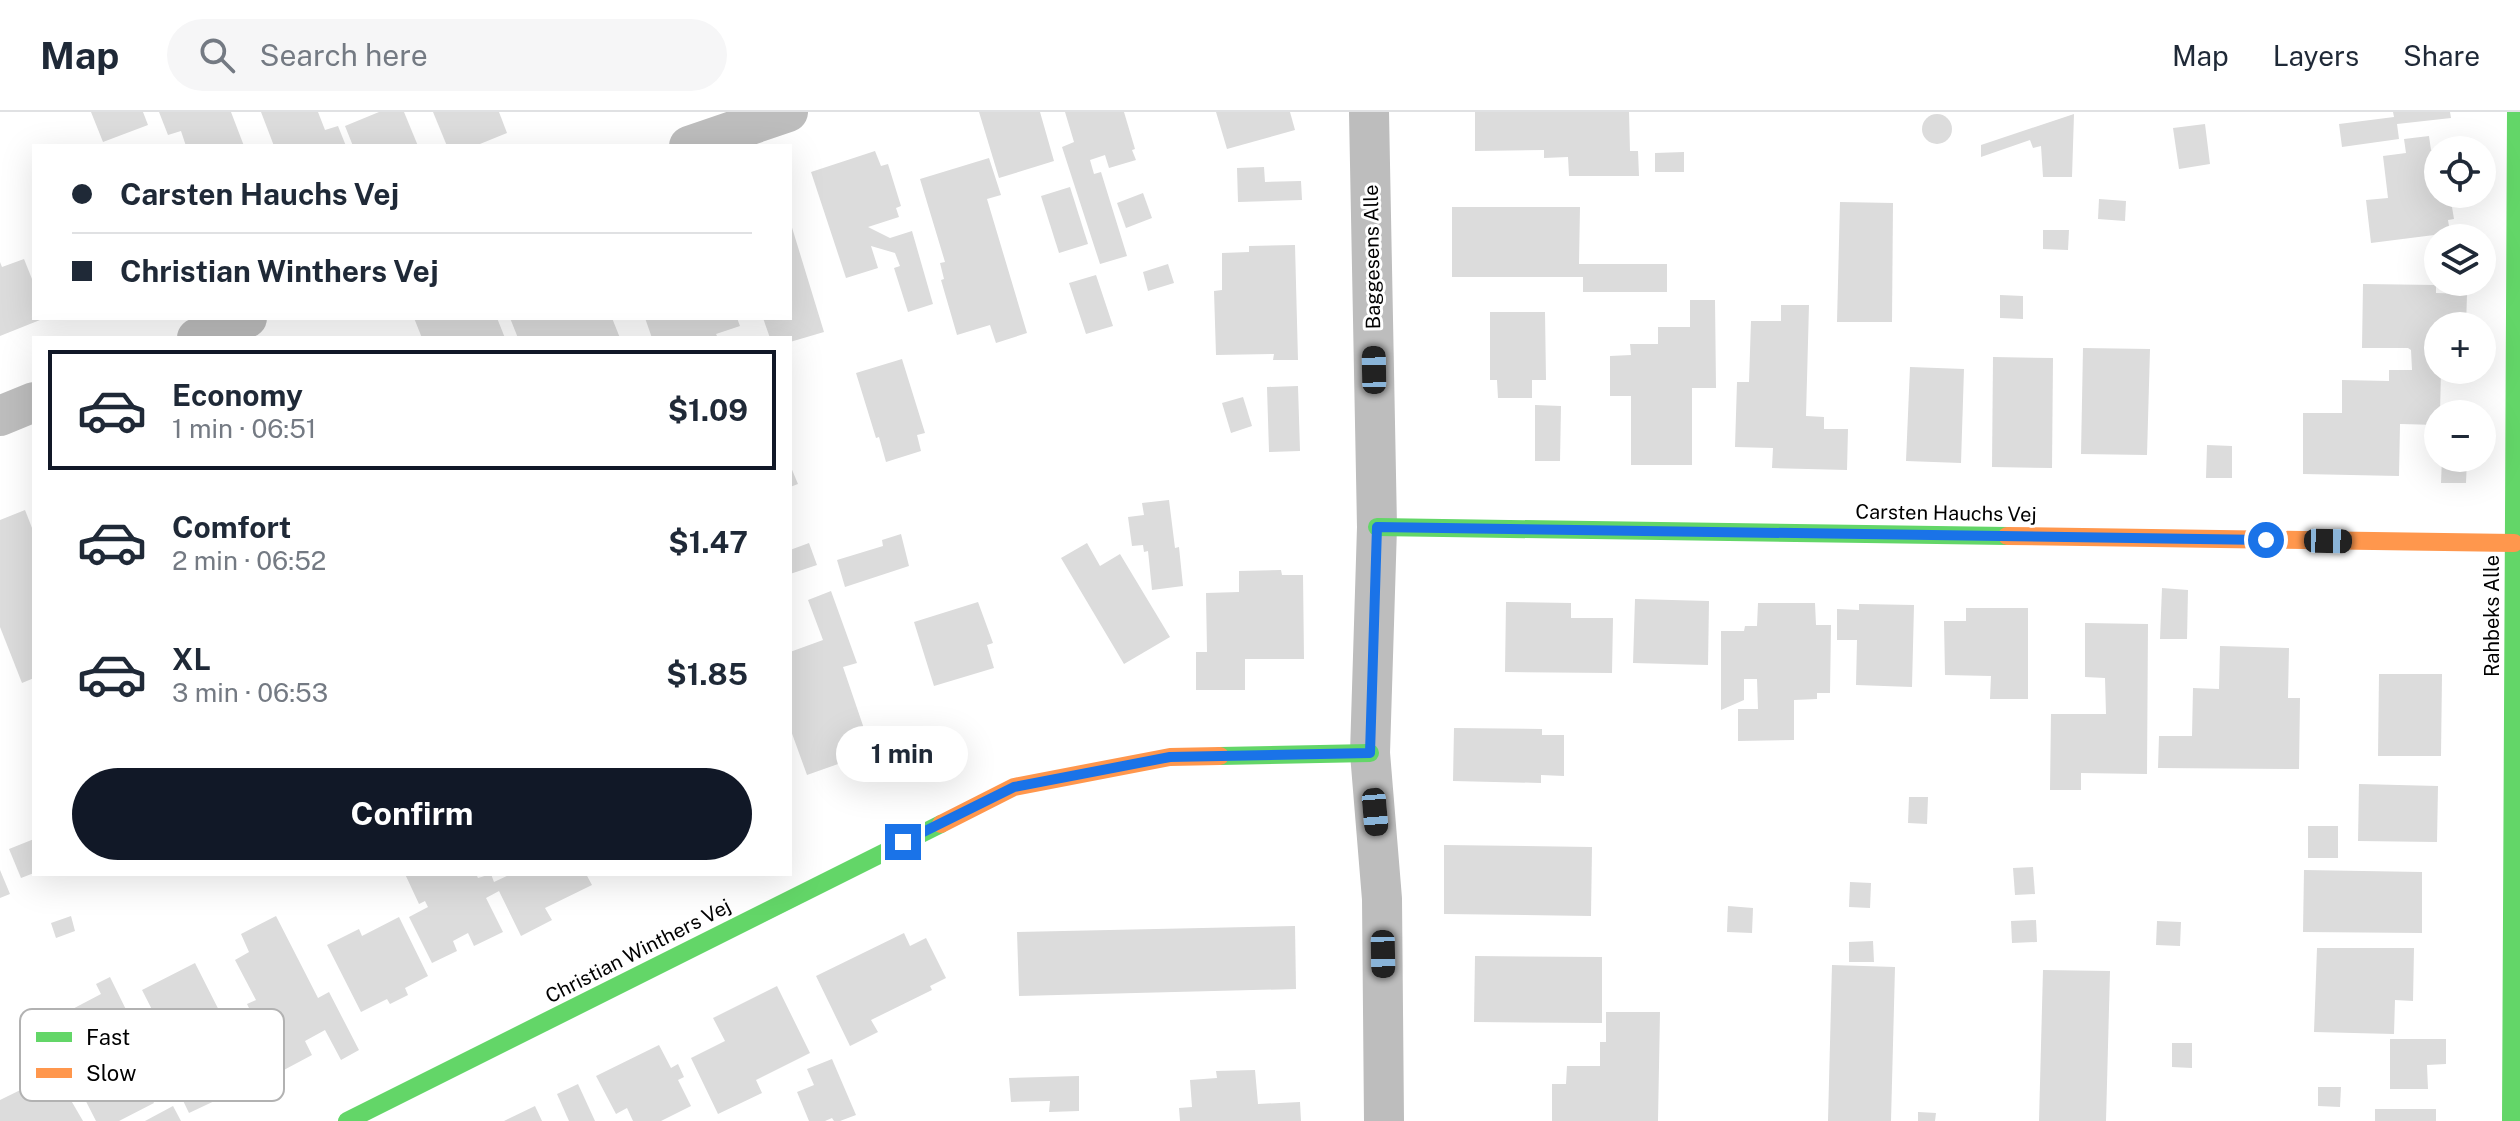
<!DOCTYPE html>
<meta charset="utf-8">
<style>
:root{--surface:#fff;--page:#f6f6f7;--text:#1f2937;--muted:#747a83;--line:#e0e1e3;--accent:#111827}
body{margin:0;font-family:"Public Sans",sans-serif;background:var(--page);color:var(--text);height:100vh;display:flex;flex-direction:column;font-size:30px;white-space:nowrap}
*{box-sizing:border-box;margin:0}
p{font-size:26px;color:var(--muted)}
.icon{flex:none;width:44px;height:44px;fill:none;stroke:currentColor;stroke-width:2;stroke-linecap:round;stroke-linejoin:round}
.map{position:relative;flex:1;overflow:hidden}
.panel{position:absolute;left:32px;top:224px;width:760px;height:540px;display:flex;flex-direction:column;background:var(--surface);border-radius:0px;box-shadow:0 8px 32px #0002}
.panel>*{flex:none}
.hud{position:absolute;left:32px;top:32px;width:760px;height:176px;border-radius:0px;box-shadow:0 8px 32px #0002;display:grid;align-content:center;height:176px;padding:0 40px;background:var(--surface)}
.tools{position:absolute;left:2424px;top:24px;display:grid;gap:16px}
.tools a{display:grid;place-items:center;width:72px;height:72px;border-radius:50%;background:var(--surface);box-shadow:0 8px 32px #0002;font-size:40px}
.end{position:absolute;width:36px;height:36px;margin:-18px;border:10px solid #1a73e8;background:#fff;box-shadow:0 0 0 4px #fff}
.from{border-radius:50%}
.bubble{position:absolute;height:56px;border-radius:28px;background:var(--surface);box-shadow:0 8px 32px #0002;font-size:26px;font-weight:700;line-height:56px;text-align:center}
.car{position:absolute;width:24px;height:48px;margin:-24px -12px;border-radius:10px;box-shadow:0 0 6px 2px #0007;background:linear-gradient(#222 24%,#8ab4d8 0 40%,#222 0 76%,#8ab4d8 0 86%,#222 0)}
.hud b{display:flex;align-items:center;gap:28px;height:76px;font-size:30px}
.hud b+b{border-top:2px solid var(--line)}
.hud i{width:20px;height:20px;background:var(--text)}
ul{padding:14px 0 0;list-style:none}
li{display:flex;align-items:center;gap:24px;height:120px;margin:0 16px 12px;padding:0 24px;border:4px solid transparent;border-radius:0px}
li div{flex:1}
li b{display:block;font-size:30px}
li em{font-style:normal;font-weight:700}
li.active{border-color:var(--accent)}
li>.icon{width:72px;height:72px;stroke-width:1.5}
.action{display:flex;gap:16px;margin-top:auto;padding:16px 40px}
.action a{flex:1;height:92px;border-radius:48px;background:var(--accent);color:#fff;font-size:32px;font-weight:700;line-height:92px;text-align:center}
header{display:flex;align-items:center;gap:48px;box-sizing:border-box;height:112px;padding:0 40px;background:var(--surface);border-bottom:2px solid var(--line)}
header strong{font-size:38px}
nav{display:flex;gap:44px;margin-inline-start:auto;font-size:28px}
.search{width:560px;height:72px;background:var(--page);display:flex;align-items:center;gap:20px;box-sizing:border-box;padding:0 28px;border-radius:44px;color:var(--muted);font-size:30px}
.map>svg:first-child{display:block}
.building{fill:#dcdcdc}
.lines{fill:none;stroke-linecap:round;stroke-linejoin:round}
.street{stroke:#bdbdbd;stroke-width:40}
.fast{stroke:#63d668;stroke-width:18}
.slow{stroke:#ff974d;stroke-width:18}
.route{stroke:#1a73e8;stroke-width:10}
.labels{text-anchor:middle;stroke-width:6;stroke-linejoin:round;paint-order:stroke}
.street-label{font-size:20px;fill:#000;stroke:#fff}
.key{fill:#fff;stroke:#b2b2b2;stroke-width:2}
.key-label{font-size:22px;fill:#000}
</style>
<header>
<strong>Map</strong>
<div class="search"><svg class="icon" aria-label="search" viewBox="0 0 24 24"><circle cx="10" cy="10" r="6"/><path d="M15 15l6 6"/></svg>Search here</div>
<nav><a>Map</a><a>Layers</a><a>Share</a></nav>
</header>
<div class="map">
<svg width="2520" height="1009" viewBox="0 0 2520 1009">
<rect width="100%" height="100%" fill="#fff"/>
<g class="building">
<polygon points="91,0 143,0 148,13 103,30"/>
<polygon points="159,0 231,0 244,34 186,34 181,19 168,23"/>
<polygon points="261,0 318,0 325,18 338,14 346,34 274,34"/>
<polygon points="379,0 404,0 418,34 353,34 345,14"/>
<polygon points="433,0 499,0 507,21 475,34 447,34"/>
<polygon points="979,0 1040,0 1054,49 999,66"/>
<polygon points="1065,0 1124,0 1135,37 1132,38 1136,48 1109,56 1105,43 1090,48 1094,62 1101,60 1127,144 1100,152 1062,35 1074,30"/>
<polygon points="1216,0 1290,0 1295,18 1227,37"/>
<polygon points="1475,0 1629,0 1630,39 1638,39 1639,64 1569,64 1568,45 1544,46 1544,38 1475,39"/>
<polygon points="2393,0 2450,0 2451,6 2397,12 2399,27 2342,35 2339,12 2394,5"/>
<polygon points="2074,2 2072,65 2043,65 2041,34 2033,36 2030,28 1981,45 1981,33"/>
<circle cx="1937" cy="17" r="15"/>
<polygon points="2205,12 2210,52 2179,57 2173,16"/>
<polygon points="2429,24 2431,38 2438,37 2438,82 2445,82 2446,90 2451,89 2454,107 2448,108 2450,121 2371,131 2366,88 2388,86 2383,44 2406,41 2404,27"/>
<polygon points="875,39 881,54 888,52 901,94 896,96 899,105 868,115 890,126 912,119 933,192 908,200 894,156 900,154 895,141 871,134 878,156 846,166 811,60"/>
<polygon points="1684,40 1684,60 1655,60 1655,41"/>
<polygon points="989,46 1001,83 987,87 1027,221 996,231 990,213 957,223 941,168 944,167 940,151 945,150 920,67"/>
<polygon points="1264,55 1265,70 1301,69 1302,88 1238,90 1237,56"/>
<polygon points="1070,75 1088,132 1059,141 1041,84"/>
<polygon points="1143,81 1152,106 1126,116 1117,91"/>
<polygon points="2099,87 2126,89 2125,109 2098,107"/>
<polygon points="1840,90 1893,91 1892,210 1837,210"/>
<polygon points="1452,95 1580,95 1579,152 1667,152 1667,180 1583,180 1583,165 1452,165"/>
<polygon points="790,109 824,220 790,230 790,226 770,226 763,206 790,206"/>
<polygon points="2043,118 2069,118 2068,138 2043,137"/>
<polygon points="1295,133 1298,248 1273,248 1274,242 1216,243 1214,179 1222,178 1222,141 1249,140 1249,134"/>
<polygon points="24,147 34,172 34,206 45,206 0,224 0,150 2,155"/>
<polygon points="1168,152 1174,171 1148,179 1143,160"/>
<polygon points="1096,163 1113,214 1086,222 1069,171"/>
<polygon points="2363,172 2436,173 2436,181 2467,182 2466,214 2438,214 2438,258 2441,258 2440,302 2438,302 2438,313 2400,312 2399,364 2303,362 2303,301 2342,301 2342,268 2389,269 2389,258 2412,258 2411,238 2408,236 2362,236"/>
<polygon points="2000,183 2023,184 2023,207 2000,206"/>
<polygon points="1690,188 1715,188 1716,276 1692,276 1692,353 1631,353 1631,284 1610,284 1610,244 1631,243 1630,232 1658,232 1658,215 1690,215"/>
<polygon points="1781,193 1809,193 1806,304 1824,305 1824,317 1848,317 1847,358 1772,356 1773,336 1735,335 1737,270 1749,270 1751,209 1781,209"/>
<polygon points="1490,200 1545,200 1546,268 1532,268 1532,286 1498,286 1497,268 1490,268"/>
<polygon points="414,206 497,206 505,226 422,226"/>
<polygon points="510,206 612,206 620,226 518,226"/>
<polygon points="645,206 737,206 740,214 716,222 718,226 679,226 678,224 652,226"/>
<polygon points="2083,236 2150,237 2147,343 2081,342"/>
<polygon points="1993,245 2053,246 2052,356 1992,355"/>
<polygon points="902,247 925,321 917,323 921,339 886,350 879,325 876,326 856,261"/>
<polygon points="1910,255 1964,257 1961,351 1906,349"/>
<polygon points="1298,274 1300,339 1269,340 1267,275"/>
<polygon points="1243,285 1252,314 1231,321 1222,291"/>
<polygon points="1535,293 1561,294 1560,349 1535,349"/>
<polygon points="2207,333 2232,334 2232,366 2206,366"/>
<polygon points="2442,346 2467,346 2466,371 2441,371"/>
<polygon points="790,353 798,372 790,375"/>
<polygon points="1169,388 1175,436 1179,435 1183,474 1152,478 1148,439 1144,440 1143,433 1132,434 1128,405 1144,403 1142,391"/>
<polygon points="25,398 34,421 34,566 22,571 0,515 0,408"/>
<polygon points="901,422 909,454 845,475 837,448 883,434 882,428"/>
<polygon points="809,431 817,453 790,462 790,438"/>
<polygon points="1087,431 1100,454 1120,442 1170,525 1124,552 1061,446"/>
<polygon points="1281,458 1282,463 1303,463 1304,547 1245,547 1245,578 1196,578 1196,540 1207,540 1206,481 1239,480 1239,459"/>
<polygon points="2162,476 2188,478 2187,527 2160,527"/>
<polygon points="831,479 857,551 843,555 872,640 807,663 790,616 790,540 823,528 808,488"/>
<polygon points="1635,487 1709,489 1708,553 1633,551"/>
<polygon points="978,490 993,531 987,533 994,556 934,574 914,510"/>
<polygon points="1506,490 1571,491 1571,506 1613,506 1612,561 1505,560"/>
<polygon points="1758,491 1815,491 1816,513 1831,513 1830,581 1817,581 1817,587 1794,588 1794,628 1738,629 1738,597 1758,597 1757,567 1744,567 1744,588 1721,598 1721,519 1744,519 1745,514 1757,514"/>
<polygon points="1859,492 1914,493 1912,575 1856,573 1857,528 1837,528 1837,497 1859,498"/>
<polygon points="1966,496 2028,496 2028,587 1990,587 1991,564 1945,563 1944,509 1966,509"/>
<polygon points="2085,511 2148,512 2147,662 2081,661 2081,678 2050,678 2051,602 2106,602 2105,566 2085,565"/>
<polygon points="2220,534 2289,536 2288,586 2300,586 2299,657 2158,656 2159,624 2192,624 2193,576 2219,577"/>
<polygon points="2379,562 2442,562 2441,644 2378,644"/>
<polygon points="1454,616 1542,617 1542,623 1564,623 1564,664 1541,663 1541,671 1453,669"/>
<polygon points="2359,672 2438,674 2437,730 2358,729"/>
<polygon points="1909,685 1928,685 1927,712 1908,711"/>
<rect x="2308" y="714" width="30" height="32"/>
<polygon points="34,727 34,761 21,766 9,737"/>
<polygon points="1444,733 1592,735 1591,804 1444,802"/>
<polygon points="2033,755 2035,782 2015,783 2013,756"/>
<polygon points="0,758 10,782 0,786"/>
<polygon points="2304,758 2422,760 2422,821 2303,820"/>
<polygon points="405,762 476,762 478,766 491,762 494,770 511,762 586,762 592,773 545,796 552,808 521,824 499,779 486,786 503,820 474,834 468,821 453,829 457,839 432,851 409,805 428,795 425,789 419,792"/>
<polygon points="1850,770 1871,771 1870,796 1849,795"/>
<polygon points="1728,794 1753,796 1752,821 1727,820"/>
<polygon points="71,804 75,819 56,826 51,811"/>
<polygon points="276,804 318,886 329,880 359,938 341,948 325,918 305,929 312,943 282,959 267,931 258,936 254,927 262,922 247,892 256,888 235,848 249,840 241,822"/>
<polygon points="399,805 428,864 405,876 408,883 390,892 387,887 361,900 327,833 359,817 362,824"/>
<polygon points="2036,808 2037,830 2012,831 2011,809"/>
<polygon points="2157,809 2181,810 2180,834 2156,833"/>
<polygon points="1295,814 1296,877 1019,884 1017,820"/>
<polygon points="904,821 910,834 926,826 946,866 930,874 932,878 871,908 878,920 850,934 816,864"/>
<polygon points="1873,829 1874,850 1849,850 1849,830"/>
<polygon points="2317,836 2414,836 2413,889 2395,888 2394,922 2314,920"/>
<polygon points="1475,844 1602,845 1602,911 1474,910"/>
<polygon points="195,851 233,926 243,921 274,980 253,990 239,962 217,973 223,985 189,1001 159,939 170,933 142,878"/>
<polygon points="1832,853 1895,855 1891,1009 1828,1009"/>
<polygon points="2043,858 2110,859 2106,1009 2039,1009"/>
<polygon points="110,865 136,918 121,926 154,991 119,1009 96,1009 46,911 101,882 96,872"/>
<polygon points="777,874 810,941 756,968 762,981 718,1002 691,946 725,929 713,906"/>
<polygon points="1606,900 1660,900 1658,1009 1552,1009 1552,972 1566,972 1567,954 1600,954 1600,930 1606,930"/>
<polygon points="2390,927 2446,927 2446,952 2427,953 2428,977 2390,977"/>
<polygon points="2172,931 2192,931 2192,956 2172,955"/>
<polygon points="659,933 671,956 678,952 684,965 678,968 691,994 661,1009 633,1009 627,996 616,1002 596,964"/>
<polygon points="832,947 856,1003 840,1009 834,1009 832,1006 825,1009 809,1009 797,980 814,973 807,957"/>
<polygon points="1255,958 1258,992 1300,990 1301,1009 1180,1009 1179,996 1192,995 1190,968 1217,966 1216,959"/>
<polygon points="55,961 83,1009 0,1009 0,988"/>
<polygon points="1079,964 1079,999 1049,1000 1050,989 1011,990 1009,966"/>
<polygon points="578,972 595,1009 569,1009 557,982"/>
<polygon points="2318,975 2341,975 2340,995 2318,994"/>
<polygon points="173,994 181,1009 145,1009"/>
<polygon points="535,994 542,1009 504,1009"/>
<rect x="2375" y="997" width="61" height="12"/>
<polygon points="1918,1000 1936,1001 1935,1009 1918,1009"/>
</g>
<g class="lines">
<g class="street">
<polyline points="1369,0 1377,415 1370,641 1382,787 1384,1009"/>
<polyline points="689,34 788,0"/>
<polyline points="197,226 247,206"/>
<polyline points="0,304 34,290"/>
</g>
<g class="fast">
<polyline points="1377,415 2007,424"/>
<polyline points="1220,644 1370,641"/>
<polyline points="347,1009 941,712"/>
<polyline points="2511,1009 2516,0"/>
</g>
<g class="slow">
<polyline points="2007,424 2514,431"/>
<polyline points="941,712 1014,675 1170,645 1220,644"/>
</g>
</g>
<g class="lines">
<polyline class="route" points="903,730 1014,675 1170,645 1370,641 1377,415 2266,428"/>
</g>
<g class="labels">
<g class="street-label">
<text transform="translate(1372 145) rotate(-91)" y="7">Baggesens Alle</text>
<text transform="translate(1946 401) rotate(1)" y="7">Carsten Hauchs Vej</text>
<text transform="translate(2492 504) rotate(-90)" y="7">Rahbeks Alle</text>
<text transform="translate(638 839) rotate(-27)" y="7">Christian Winthers Vej</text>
</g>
</g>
<rect x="20" y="897" width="264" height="92" rx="12" class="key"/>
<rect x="36" y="920" width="36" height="10" fill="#63d668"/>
<rect x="36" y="956" width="36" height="10" fill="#ff974d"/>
<g class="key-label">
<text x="86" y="933">Fast</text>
<text x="86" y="969">Slow</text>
</g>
</svg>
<div class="tools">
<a><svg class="icon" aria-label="locate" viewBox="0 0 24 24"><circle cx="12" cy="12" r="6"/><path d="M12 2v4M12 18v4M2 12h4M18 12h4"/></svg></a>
<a><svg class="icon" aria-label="layers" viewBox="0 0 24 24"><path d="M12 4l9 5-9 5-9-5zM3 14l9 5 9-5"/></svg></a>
<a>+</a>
<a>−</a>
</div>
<i class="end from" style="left:2266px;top:428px"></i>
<i class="end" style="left:903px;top:730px"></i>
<div class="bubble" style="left:836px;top:614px;width:132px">1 min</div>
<i class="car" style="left:1374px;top:258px;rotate:359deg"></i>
<i class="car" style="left:2328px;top:429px;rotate:91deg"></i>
<i class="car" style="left:1375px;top:700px;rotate:175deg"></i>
<i class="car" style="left:1383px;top:842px;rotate:179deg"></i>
<div class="hud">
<b><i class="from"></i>Carsten Hauchs Vej</b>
<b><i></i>Christian Winthers Vej</b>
</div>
<section class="panel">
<ul>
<li class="active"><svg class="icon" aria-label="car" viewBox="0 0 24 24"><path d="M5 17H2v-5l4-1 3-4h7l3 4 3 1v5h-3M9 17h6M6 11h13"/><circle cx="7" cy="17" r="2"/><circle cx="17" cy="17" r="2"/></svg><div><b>Economy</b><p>1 min · 06:51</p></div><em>$1.09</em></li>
<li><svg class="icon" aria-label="car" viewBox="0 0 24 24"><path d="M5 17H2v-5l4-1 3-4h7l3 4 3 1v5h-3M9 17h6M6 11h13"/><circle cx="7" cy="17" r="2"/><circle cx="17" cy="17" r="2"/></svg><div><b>Comfort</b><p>2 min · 06:52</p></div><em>$1.47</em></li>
<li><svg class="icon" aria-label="car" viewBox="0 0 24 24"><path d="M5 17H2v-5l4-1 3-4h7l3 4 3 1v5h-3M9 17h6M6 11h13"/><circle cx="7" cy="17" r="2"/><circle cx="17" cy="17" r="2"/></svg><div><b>XL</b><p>3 min · 06:53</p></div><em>$1.85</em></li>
</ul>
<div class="action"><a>Confirm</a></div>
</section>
</div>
